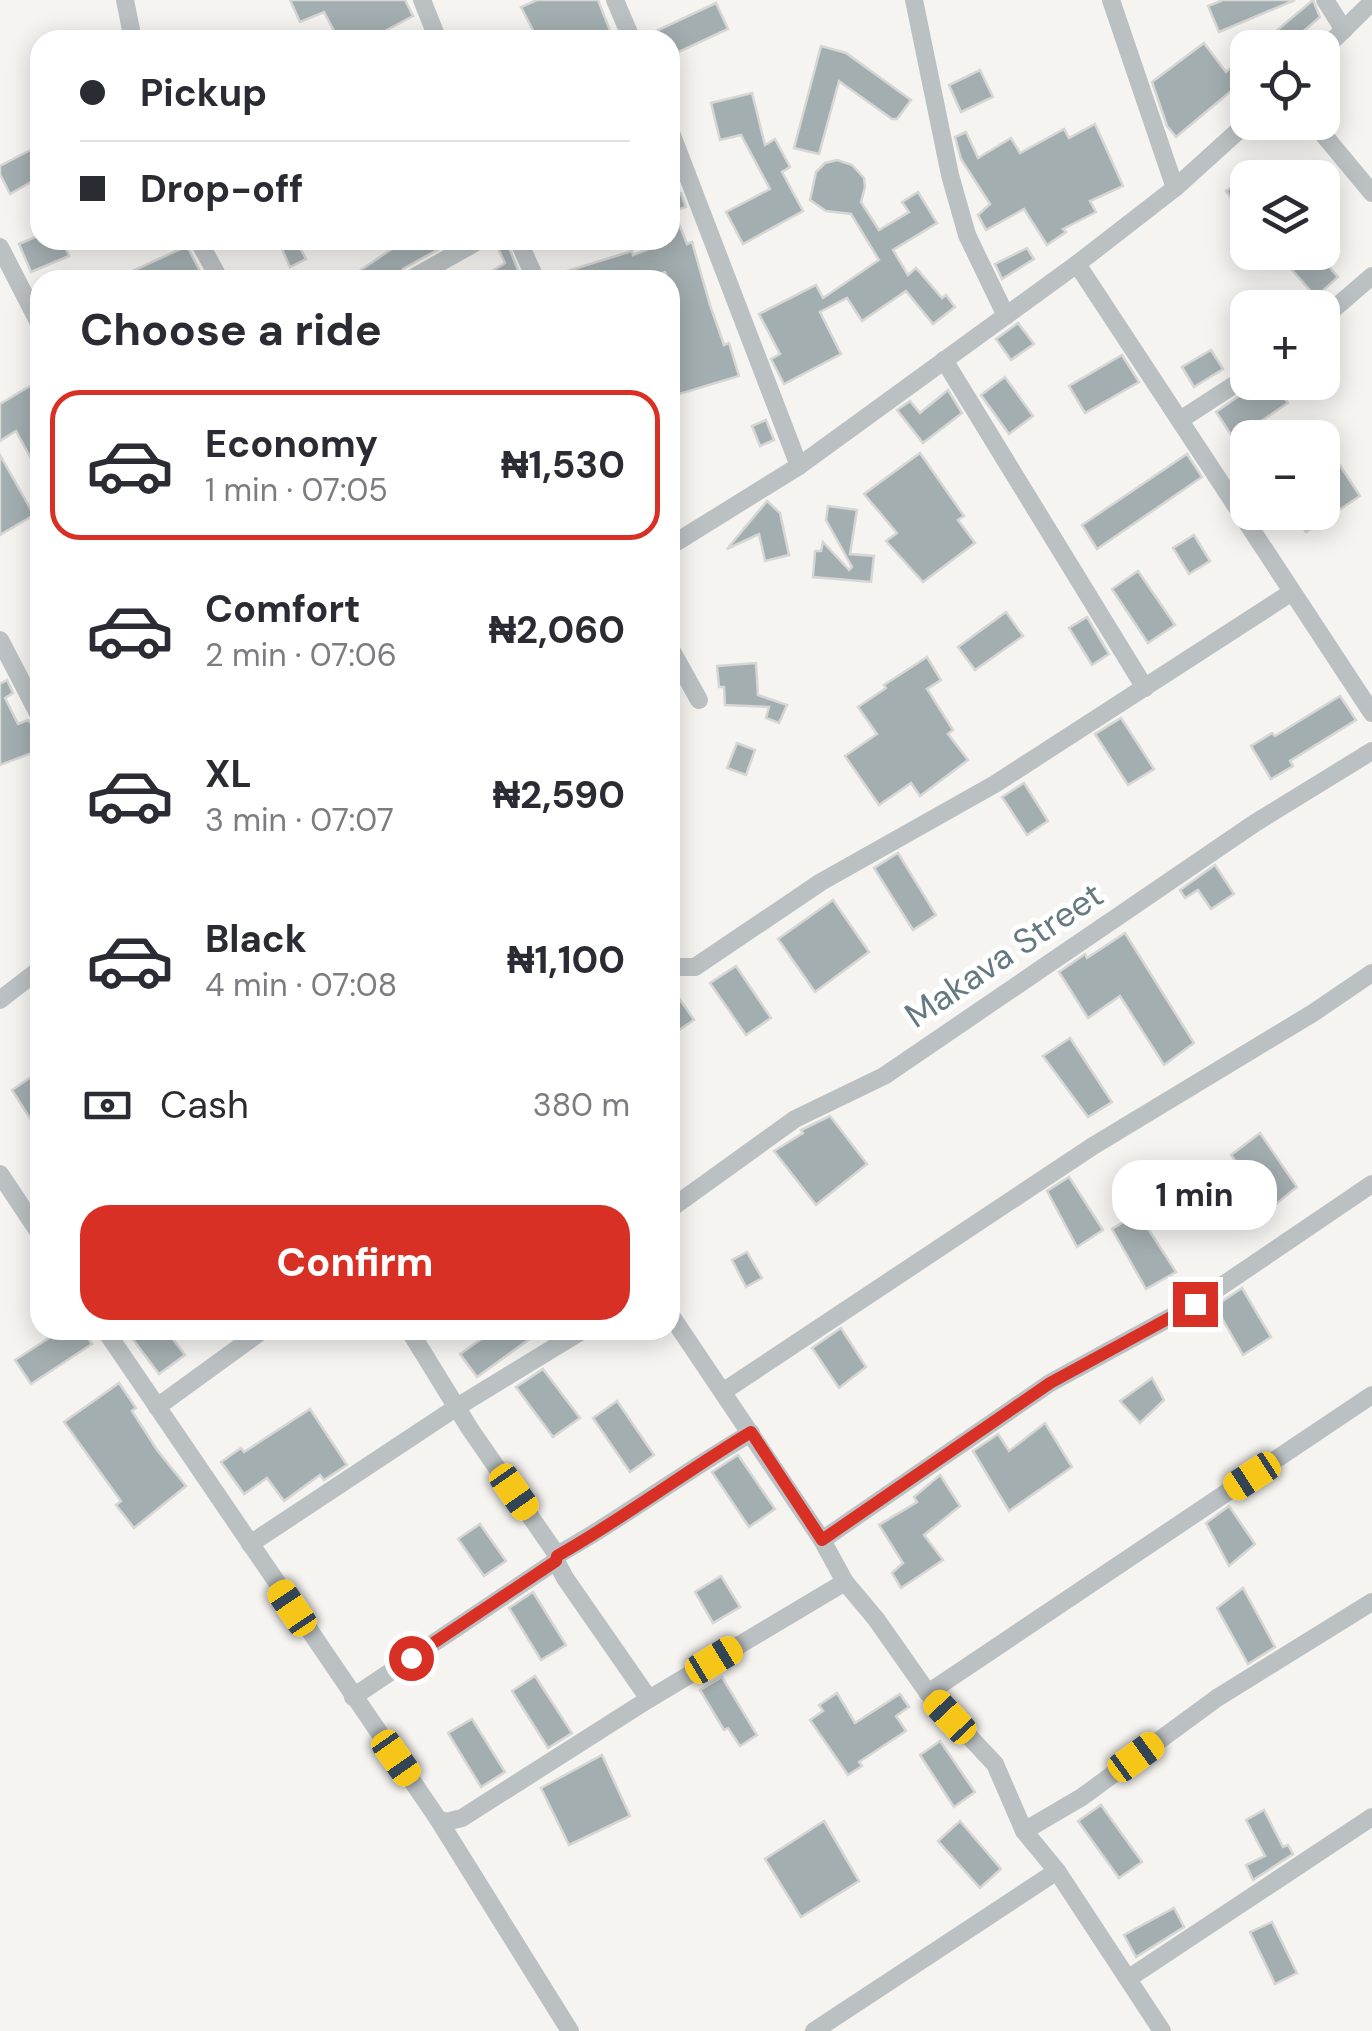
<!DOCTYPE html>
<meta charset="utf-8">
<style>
:root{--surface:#fff;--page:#f7f7f7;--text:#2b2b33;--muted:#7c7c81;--line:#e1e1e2;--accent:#d93025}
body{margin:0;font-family:"DM Sans",sans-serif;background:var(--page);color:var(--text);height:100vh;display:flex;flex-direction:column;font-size:38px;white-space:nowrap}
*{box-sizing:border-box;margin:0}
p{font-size:32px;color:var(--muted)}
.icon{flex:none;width:55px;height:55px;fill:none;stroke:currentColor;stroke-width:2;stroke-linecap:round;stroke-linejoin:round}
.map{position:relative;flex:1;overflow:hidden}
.details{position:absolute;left:30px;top:270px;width:650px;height:1070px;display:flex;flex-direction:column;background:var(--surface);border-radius:30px;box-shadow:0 5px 25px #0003}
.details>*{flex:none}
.top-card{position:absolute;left:30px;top:30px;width:650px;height:220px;border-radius:30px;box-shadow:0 5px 25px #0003;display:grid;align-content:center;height:220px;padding:0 50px;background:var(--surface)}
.buttons{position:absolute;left:1230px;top:30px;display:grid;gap:20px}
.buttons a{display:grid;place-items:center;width:110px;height:110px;border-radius:20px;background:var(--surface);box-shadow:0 5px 25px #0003;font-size:50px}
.end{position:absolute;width:45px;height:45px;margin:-22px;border:12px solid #d93025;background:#fff;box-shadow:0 0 0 5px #fff}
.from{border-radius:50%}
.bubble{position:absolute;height:70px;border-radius:30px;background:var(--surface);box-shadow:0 5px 25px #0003;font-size:32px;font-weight:700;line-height:70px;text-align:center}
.car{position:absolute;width:30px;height:60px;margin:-30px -15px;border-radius:12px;box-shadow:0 0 8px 2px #0007;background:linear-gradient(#f5c518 24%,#345 0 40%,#f5c518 0 76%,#345 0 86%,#f5c518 0)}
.top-card b{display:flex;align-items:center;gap:35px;height:95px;font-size:38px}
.top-card b+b{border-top:2px solid var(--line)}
.top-card i{width:25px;height:25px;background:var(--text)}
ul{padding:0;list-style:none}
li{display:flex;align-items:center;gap:30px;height:150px;margin:0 20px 15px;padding:0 30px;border:5px solid transparent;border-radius:30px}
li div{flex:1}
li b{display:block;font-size:38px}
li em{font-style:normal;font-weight:700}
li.active{border-color:var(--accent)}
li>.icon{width:90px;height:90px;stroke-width:1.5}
h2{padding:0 50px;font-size:45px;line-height:120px}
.pay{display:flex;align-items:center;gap:25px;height:110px;padding:0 50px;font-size:38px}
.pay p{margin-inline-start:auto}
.primary-button{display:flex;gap:20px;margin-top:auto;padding:20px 50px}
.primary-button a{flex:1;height:115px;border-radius:30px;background:var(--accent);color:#fff;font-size:40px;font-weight:700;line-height:115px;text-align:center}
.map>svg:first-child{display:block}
.building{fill:#a3aeb0;stroke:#d6d6d4;stroke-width:2.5}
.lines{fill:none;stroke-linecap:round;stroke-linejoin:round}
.minor{stroke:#bbc1c3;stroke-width:18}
.route{stroke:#d93025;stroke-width:12}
.labels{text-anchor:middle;stroke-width:10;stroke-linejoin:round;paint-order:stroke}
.street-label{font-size:35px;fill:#657a80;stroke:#fff}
</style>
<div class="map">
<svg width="1372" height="2031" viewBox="0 0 1372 2031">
<rect width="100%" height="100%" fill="#f5f4f1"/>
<g class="building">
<polygon points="290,0 405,0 413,16 368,40 339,40 324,12 300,22"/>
<polygon points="537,0 598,0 612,36 601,40 538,40 521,7"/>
<polygon points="1223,0 1295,0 1219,32 1208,6"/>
<polygon points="1313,0 1320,17 1284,48 1256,48"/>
<polygon points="716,3 728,29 670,56 670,40 663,40 658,30"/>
<polygon points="1204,43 1226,72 1248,54 1248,77 1176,137 1167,126 1152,82"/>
<polygon points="821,46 846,53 911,100 897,119 892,119 839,81 819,154 794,148"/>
<polygon points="980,70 993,97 961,112 949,85"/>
<polygon points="752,93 765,145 775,139 790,167 782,172 803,211 743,244 726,212 770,189 741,135 720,140 711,103"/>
<polygon points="1095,124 1123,186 1090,201 1096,212 1063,229 1066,232 1047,245 1024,209 986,230 978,215 990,204 961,159 955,137 966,132 978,158 1011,138 1020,153 1064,129 1069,138"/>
<polygon points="40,145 40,177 10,194 0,174 0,166"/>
<polygon points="837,160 852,165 864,178 865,187 861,202 879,230 909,212 902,202 918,192 937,223 893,250 908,275 916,268 942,298 946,295 955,307 933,324 906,291 862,321 847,298 820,312 841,354 784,384 771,359 780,354 759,314 816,285 823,298 879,260 851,214 826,211 810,200 816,172 825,163"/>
<polygon points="1248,175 1248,221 1226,191"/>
<polygon points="681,193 686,207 674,211 687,244 692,242 710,305 724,345 729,343 739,376 676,395 670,375 670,318 678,316 665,272 641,280 548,280 548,277 632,251 633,255 670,241 670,196"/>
<polygon points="40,235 40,240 62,240 69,256 31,272 19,244"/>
<polygon points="278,240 296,240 306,259 290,267"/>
<polygon points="405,240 455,240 403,269 397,280 346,280"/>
<polygon points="494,240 506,240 522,280 478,280 505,263"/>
<polygon points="187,246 201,273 185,280 113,280"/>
<polygon points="1027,248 1034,259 1002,279 995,264"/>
<polygon points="1276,252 1316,252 1338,277 1316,297"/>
<polygon points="1018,323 1034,344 1011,360 996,339"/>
<polygon points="1211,350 1223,369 1194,387 1182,367"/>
<polygon points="1122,355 1139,382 1085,413 1069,386"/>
<polygon points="1005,377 1033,416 1009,434 981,395"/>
<polygon points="40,380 40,475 16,431 0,441 0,404"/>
<polygon points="1259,382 1274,382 1288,403 1234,439 1216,412"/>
<polygon points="948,390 962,413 923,443 897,410 910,401 920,413"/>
<polygon points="766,420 774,440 760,446 752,426"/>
<polygon points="1322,438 1360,496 1306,532 1293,512 1322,512"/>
<polygon points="920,453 964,516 958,520 975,543 923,582 886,541 897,533 864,494"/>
<polygon points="1187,454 1202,477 1097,549 1082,525"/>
<polygon points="0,455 34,515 0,535"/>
<polygon points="767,501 780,513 789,555 765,561 759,534 727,549"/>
<polygon points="828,506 857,510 850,554 874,556 871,582 813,577 815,551 821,551 823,542 849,570 852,567 826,520"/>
<polygon points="1194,535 1210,561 1189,574 1173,548"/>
<polygon points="1138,571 1175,625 1148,643 1112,589"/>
<polygon points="1006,612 1023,636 975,670 958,647"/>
<polygon points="1087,617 1109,654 1092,665 1069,628"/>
<polygon points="927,657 941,680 927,689 953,730 948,734 968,760 920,796 911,783 879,805 845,756 877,734 858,707 886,688 884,685"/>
<polygon points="756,663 758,695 787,705 779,723 766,718 769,707 725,705 724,687 719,687 717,666"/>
<polygon points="7,680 13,693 5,698 18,724 28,720 35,728 40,750 0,765 0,684"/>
<polygon points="1340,696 1356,720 1290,761 1293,766 1271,779 1251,746 1272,733 1275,736"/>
<polygon points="1121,718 1154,769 1128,785 1095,734"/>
<polygon points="737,743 755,750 746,775 727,768"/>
<polygon points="1024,783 1048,821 1027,835 1002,797"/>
<polygon points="898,853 936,915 913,930 874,868"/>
<polygon points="1215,865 1234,894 1211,909 1198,890 1185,898 1180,890"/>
<polygon points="833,900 869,952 815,992 778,939"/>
<polygon points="1125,933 1194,1043 1164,1065 1120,996 1088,1018 1059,972 1085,954 1087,958"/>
<polygon points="736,966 771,1018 746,1035 710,983"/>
<polygon points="670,985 694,1020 679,1030 670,1017"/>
<polygon points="1070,1038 1112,1102 1088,1117 1043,1056"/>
<polygon points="34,1075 40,1084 40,1134 12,1090"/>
<polygon points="830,1116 867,1164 816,1205 774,1151 803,1133 801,1130"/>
<polygon points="1260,1133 1297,1187 1270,1209 1231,1155"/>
<polygon points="1069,1177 1103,1230 1077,1247 1047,1191"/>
<polygon points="1138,1213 1176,1272 1146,1289 1112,1229"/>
<polygon points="747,1252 762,1278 746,1287 732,1260"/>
<polygon points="1242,1288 1271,1337 1243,1355 1215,1306"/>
<polygon points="841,1328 866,1367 839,1388 812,1348"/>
<polygon points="61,1330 82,1330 92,1344 31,1384 15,1360"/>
<polygon points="126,1330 166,1330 185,1355 159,1374"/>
<polygon points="494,1330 542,1330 477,1377 460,1354"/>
<polygon points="543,1369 580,1418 553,1437 516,1387"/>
<polygon points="1152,1378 1164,1400 1140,1423 1120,1401"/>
<polygon points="119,1383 136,1408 132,1411 157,1450 186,1486 134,1528 116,1505 121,1501 64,1422"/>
<polygon points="617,1401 654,1455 630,1472 593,1418"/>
<polygon points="310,1409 347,1465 324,1480 320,1475 284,1501 267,1478 244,1494 221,1462 241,1448 244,1452"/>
<polygon points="1045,1423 1072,1467 1009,1511 973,1451 998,1434 1009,1451"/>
<polygon points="738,1455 775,1509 749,1527 712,1472"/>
<polygon points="940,1475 960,1506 924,1535 943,1560 901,1588 892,1573 903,1563 879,1525 917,1502 914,1497"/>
<polygon points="1229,1506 1255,1544 1229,1566 1206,1523"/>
<polygon points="480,1524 506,1561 484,1576 458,1539"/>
<polygon points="721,1576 740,1607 713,1623 695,1592"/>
<polygon points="1243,1588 1275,1647 1248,1664 1217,1608"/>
<polygon points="533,1592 566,1645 541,1660 509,1608"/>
<polygon points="535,1676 572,1733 548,1748 512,1691"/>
<polygon points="722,1677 757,1735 740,1746 728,1728 724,1730 700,1690"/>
<polygon points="837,1693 855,1723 900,1694 909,1707 896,1716 906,1731 859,1762 862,1766 848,1775 810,1720 823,1711 819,1705"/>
<polygon points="472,1719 505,1772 481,1787 448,1733"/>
<polygon points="940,1741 975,1792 954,1807 920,1755"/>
<polygon points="602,1755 630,1816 569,1845 541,1788"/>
<polygon points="1101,1805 1142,1862 1119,1878 1078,1821"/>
<polygon points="1264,1810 1283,1847 1288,1845 1293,1854 1253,1880 1246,1865 1265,1856 1246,1820"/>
<polygon points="824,1821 859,1881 801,1917 765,1859"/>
<polygon points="960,1821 1001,1869 980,1888 938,1841"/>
<polygon points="1174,1908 1184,1927 1136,1957 1124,1935"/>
<polygon points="1272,1922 1297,1973 1275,1984 1250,1932"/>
</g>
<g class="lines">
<g class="minor">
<polyline points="125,0 133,40"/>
<polyline points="422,0 438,40"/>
<polyline points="615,0 632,40"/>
<polyline points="914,0 950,175 967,235 1006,316"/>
<polyline points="1111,0 1175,188"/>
<polyline points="1325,0 1344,30"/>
<polyline points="1322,51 1372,2"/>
<polyline points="1313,122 1372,193"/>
<polyline points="670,130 799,466"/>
<polyline points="198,240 220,280"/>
<polyline points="518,240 536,280"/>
<polyline points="0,247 40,325"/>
<polyline points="1077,264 1372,713"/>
<polyline points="409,280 480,240"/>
<polyline points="1322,319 1372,276"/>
<polyline points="944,360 1145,688"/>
<polyline points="1180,420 1248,376"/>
<polyline points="670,546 799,466 1077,264 1175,188 1248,122"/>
<polyline points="0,640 40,717"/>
<polyline points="670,648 699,700"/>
<polyline points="670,967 695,967 821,882 995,784 1292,592"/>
<polyline points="0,1000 40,969"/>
<polyline points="0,1174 40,1234"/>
<polyline points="670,1209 795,1119 884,1076 1255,823 1372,751"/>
<polyline points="670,1314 822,1540 845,1582 876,1619 928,1693 995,1764 1024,1831 1057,1871 1162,2031"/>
<polyline points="105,1330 438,1819 446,1822 462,1818 649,1699 845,1582"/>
<polyline points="409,1330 470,1429 557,1555"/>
<polyline points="724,1391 1093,1146 1313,1013 1372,973"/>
<polyline points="157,1407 263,1330"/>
<polyline points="822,1540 1050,1383 1195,1304 1372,1184"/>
<polyline points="250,1544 457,1407 583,1330"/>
<polyline points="928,1693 1372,1395"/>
<polyline points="353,1697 556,1561"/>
<path d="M649 1699 565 1578 556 1561 557 1555C624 1518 685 1471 751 1433"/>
<polyline points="438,1819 570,2031"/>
<polyline points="1024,1831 1082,1797 1217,1698 1372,1602"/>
<polyline points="1129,1978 1372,1817"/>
<polyline points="814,2031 1057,1871"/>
</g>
</g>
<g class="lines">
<path class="route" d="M411 1658 556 1561 557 1556C624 1518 685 1472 751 1432L822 1540 1050 1383 1195 1304"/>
</g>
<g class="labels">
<g class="street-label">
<text transform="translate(1004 955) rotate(-34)" y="12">Makava Street</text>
</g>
</g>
</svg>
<div class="buttons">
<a><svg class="icon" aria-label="locate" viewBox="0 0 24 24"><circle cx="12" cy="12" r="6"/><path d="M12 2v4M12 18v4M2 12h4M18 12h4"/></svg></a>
<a><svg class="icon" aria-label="layers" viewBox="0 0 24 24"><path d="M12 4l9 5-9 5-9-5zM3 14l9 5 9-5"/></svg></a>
<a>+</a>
<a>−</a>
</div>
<i class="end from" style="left:411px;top:1658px"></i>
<i class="end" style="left:1195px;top:1304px"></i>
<div class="bubble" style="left:1112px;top:1160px;width:165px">1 min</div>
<i class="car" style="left:1252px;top:1476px;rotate:237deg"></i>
<i class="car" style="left:514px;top:1492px;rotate:145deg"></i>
<i class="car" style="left:292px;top:1608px;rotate:326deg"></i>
<i class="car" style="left:714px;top:1660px;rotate:59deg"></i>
<i class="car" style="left:950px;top:1717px;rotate:317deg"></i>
<i class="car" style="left:1136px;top:1757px;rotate:54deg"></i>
<i class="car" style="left:396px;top:1758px;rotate:145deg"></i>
<div class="top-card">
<b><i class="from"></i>Pickup</b>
<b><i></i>Drop-off</b>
</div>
<section class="details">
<h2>Choose a ride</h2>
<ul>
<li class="active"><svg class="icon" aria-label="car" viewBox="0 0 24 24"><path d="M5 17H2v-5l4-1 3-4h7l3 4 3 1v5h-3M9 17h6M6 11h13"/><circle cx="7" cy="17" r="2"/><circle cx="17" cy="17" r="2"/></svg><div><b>Economy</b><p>1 min · 07:05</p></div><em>₦1,530</em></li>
<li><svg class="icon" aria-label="car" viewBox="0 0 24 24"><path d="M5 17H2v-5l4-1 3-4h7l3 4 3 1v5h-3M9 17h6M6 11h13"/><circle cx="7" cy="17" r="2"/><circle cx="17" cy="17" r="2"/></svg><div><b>Comfort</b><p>2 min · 07:06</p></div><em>₦2,060</em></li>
<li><svg class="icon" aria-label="car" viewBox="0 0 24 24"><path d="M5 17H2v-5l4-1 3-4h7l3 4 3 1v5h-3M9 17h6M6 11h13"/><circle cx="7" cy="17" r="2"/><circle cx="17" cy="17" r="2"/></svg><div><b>XL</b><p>3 min · 07:07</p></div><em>₦2,590</em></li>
<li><svg class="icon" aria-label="car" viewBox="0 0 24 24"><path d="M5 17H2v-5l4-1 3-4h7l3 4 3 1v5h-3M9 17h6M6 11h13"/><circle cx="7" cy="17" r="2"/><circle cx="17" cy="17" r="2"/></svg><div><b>Black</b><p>4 min · 07:08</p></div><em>₦1,100</em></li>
</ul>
<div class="pay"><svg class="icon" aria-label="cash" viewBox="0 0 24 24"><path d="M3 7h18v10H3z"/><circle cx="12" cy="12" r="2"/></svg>Cash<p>380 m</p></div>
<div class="primary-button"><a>Confirm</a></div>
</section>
</div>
